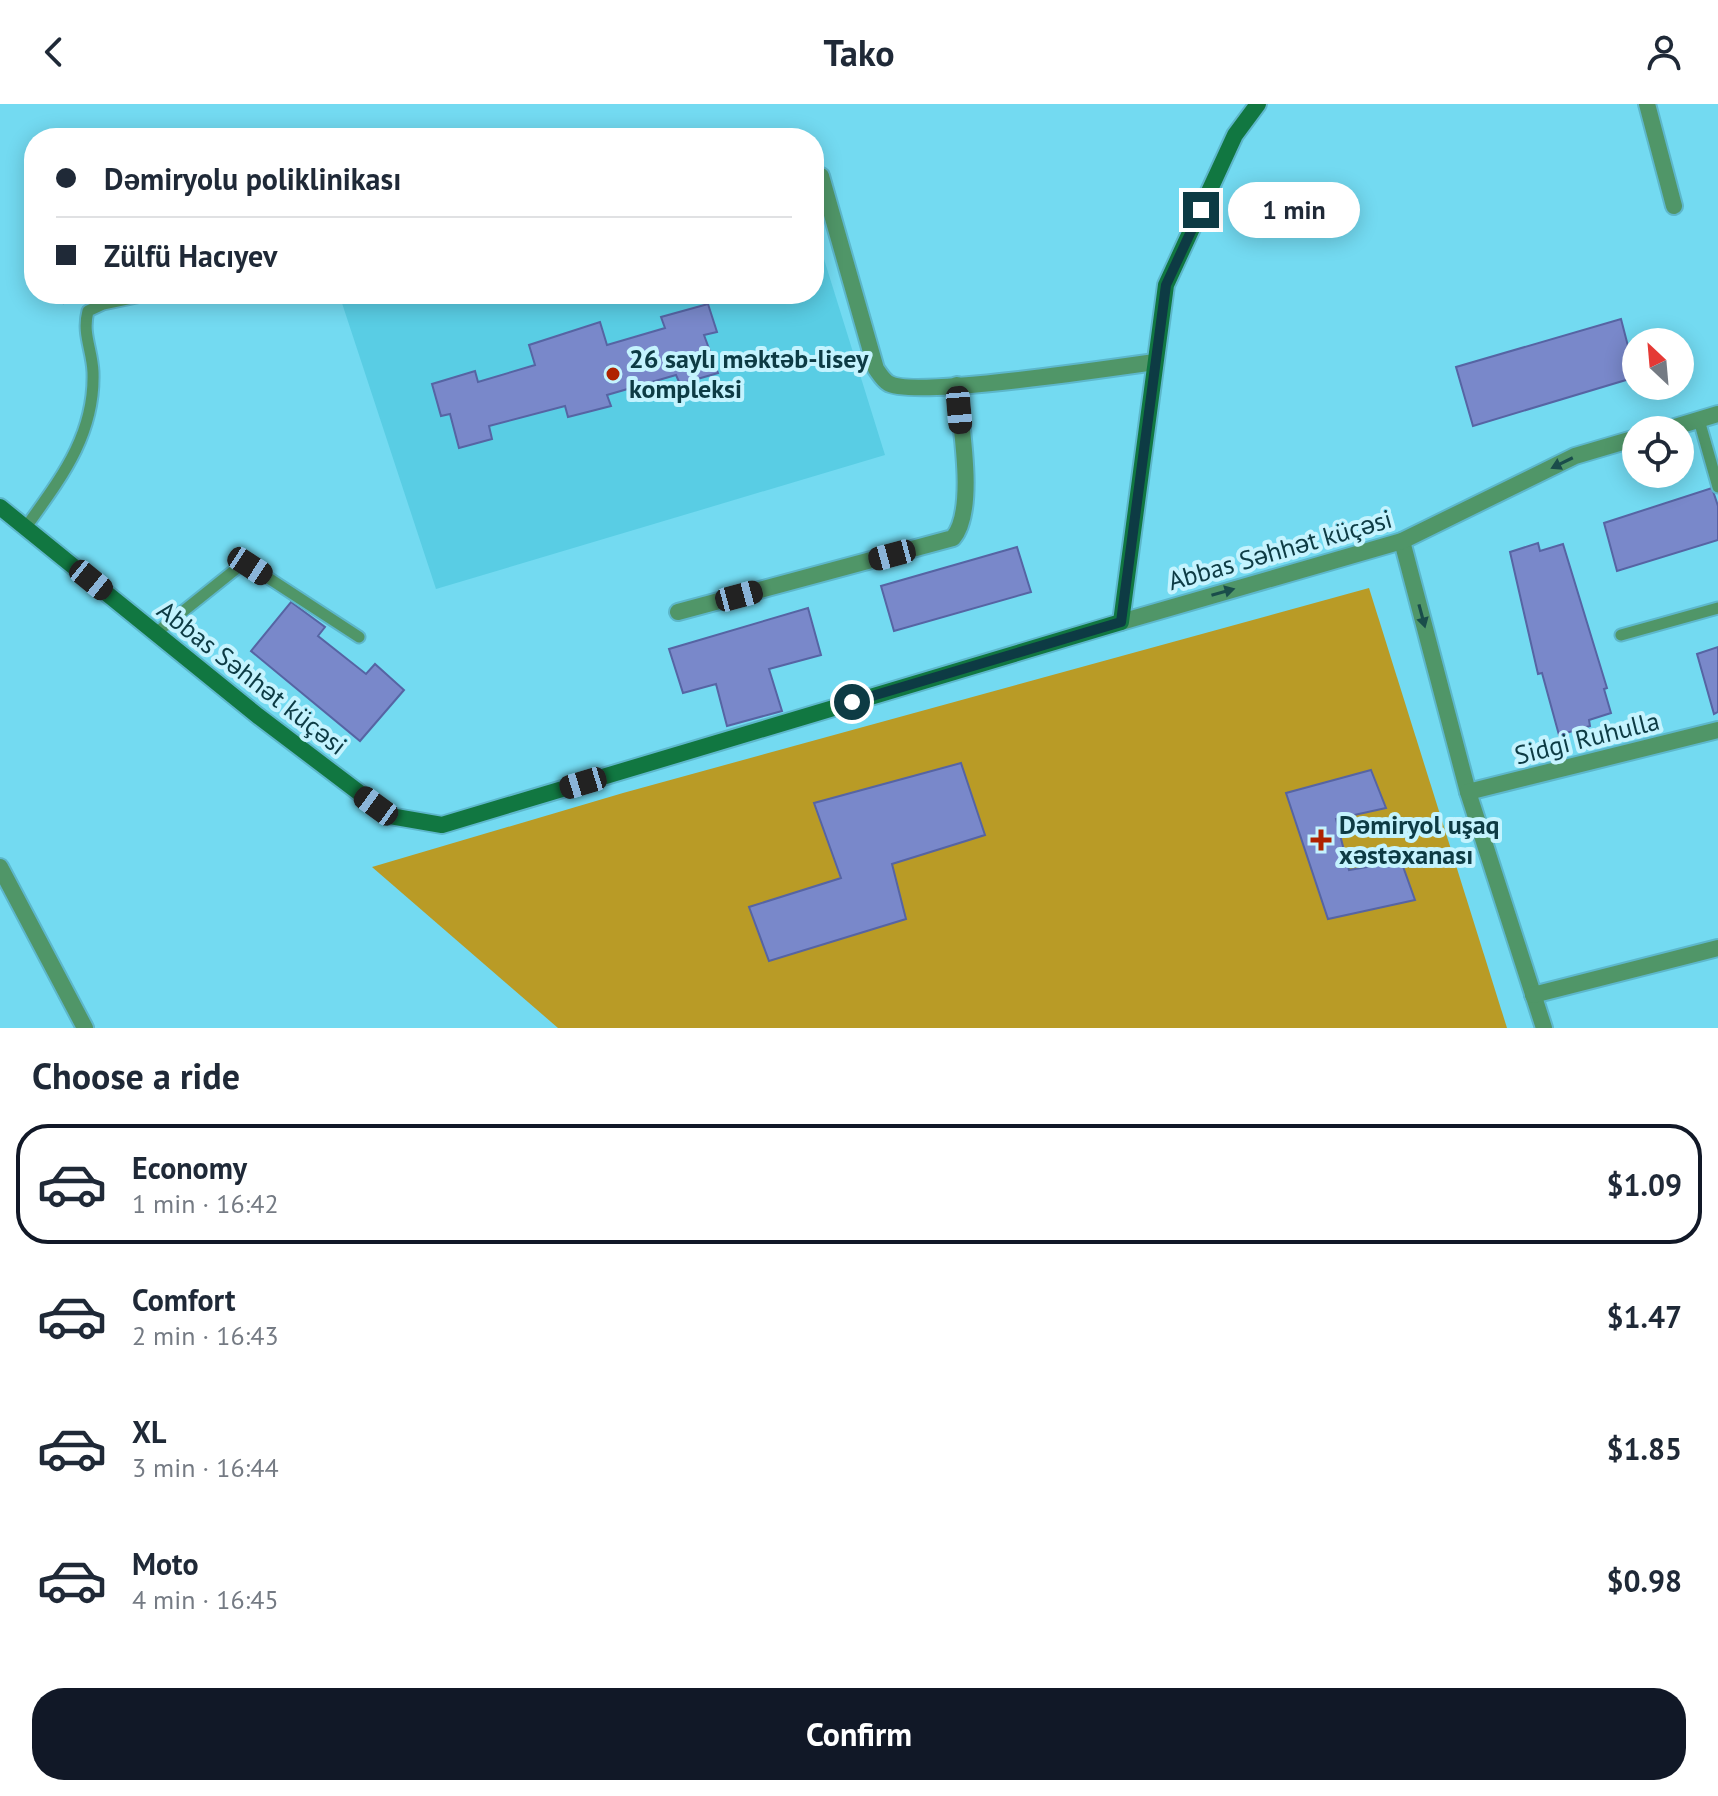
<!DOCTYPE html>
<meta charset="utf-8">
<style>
:root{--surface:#fff;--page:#f2f2f3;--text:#1f2937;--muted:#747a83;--line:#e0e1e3;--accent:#111827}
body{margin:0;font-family:"PT Sans",sans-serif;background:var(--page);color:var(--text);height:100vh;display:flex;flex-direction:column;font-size:30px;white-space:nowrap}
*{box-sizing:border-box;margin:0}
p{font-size:26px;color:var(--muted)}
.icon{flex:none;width:44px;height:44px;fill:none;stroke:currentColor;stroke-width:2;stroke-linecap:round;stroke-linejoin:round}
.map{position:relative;height:924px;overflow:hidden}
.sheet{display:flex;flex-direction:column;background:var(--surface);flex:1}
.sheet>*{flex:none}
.banner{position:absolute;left:24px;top:24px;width:800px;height:176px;border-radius:32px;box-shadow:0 4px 20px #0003;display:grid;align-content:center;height:176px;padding:0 32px;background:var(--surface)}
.needle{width:52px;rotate:334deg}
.buttons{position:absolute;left:1622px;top:224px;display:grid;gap:16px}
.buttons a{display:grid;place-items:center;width:72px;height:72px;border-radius:50%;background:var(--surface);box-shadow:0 4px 20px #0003;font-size:40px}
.end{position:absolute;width:36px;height:36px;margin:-18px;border:10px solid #0d3b44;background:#fff;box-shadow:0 0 0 4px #fff}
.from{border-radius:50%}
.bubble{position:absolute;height:56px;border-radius:28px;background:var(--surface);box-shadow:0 4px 20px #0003;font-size:26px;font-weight:700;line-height:56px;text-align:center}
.car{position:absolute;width:24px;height:48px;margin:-24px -12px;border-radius:10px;box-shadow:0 0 6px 2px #0007;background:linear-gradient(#222 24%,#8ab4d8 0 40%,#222 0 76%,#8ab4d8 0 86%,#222 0)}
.banner b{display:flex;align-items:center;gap:28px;height:76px;font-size:30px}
.banner b+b{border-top:2px solid var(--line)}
.banner i{width:20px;height:20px;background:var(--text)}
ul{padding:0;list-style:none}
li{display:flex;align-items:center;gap:24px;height:120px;margin:0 16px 12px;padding:0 16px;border:4px solid transparent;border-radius:32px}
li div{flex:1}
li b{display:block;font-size:30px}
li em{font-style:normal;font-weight:700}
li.selected{border-color:var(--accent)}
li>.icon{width:72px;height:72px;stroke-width:1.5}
h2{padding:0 32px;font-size:36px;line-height:96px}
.cta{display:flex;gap:16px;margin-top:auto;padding:16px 32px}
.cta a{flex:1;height:92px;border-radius:32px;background:var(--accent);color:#fff;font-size:32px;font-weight:700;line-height:92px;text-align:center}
header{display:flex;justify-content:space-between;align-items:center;height:104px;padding:0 32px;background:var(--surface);font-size:36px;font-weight:700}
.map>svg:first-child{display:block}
.built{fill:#59cde4}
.green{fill:#b99b26}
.building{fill:#7988ca;stroke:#5664a3;stroke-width:2}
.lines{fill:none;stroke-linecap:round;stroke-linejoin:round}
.service-casing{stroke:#5db7cb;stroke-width:15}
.minor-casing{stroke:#5db7cb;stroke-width:20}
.secondary-casing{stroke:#5db7cb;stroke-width:20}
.service{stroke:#509668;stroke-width:11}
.minor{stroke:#509668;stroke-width:16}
.secondary{stroke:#117741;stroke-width:16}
.oneway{fill:#1a4d4b}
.route{stroke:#0d3b44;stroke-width:10}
.poi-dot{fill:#af2200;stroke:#c4f3fe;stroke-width:3}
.labels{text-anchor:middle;stroke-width:8;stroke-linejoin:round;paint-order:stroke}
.poi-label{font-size:26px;font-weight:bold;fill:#0d3b44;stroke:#c4f3fe;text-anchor:start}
.street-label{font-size:26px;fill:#0d3b44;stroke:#c4f3fe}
</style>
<header><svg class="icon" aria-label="back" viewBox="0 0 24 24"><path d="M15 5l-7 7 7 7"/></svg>Tako<svg class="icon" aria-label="person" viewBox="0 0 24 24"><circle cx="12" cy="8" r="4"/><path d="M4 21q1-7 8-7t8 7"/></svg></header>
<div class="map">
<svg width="1718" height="924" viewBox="0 0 1718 924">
<rect width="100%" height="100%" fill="#73daf1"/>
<polygon class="built" points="814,123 885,351 436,485 339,190 814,190"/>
<polygon class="green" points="1369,484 1507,924 558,924 372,763 623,689"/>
<g class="building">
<polygon points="62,190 101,190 64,199"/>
<polygon points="708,200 717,228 704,231 718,269 680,280 676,271 607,291 611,302 568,313 565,302 489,322 492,335 459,344 450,310 441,312 432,280 475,267 478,278 535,261 529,241 600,218 607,241 665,224 661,213"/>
<polygon points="1621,215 1636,273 1473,322 1456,263"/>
<polygon points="1712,384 1718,402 1718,436 1617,467 1604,419"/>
<polygon points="1538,439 1540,447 1563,440 1607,584 1604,585 1611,609 1589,616 1590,622 1559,631 1542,569 1538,570 1510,448"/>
<polygon points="1017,443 1031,488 894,527 881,482"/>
<polygon points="291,498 325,523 318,532 366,570 375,560 404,586 360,637 251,547"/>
<polygon points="808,504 821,551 769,565 782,607 727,622 716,580 683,589 669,545"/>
<polygon points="1718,543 1718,608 1714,610 1697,550"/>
<polygon points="961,659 985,731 892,760 906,815 769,857 749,803 841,774 814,699"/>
<polygon points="1371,666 1386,704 1336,715 1349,766 1401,757 1415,796 1328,815 1286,689"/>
</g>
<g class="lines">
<g class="service-casing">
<g id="service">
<polyline points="1699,316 1718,383"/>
<path d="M26 423C61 374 95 331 93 268 92 245 82 230 88 207L103 200 151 190"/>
<polyline points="156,529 241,461 250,462 359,533"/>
<polyline points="1621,531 1718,504"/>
</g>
</g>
<g class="minor-casing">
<g id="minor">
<polyline points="1647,0 1674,102"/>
<path d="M821 72 876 265C879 269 883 276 888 279 912 295 1116 263 1155 258"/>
<polyline points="1665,326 1718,310"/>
<polyline points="1402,437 1468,688 1544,924"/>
<path d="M678 508 953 434C977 406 960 318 957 281"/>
<polyline points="1121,518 1402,437 1575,352 1636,334"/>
<polyline points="1468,688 1718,626"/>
<polyline points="0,763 85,924"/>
<polyline points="1533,891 1718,844"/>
</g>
</g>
<g class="secondary-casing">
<polyline id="secondary" points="0,403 258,612 390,712 442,721 1121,518 1166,181 1235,31 1258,0"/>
</g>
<use href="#service" class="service"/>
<use href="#minor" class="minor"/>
<use href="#secondary" class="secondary"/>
</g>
<defs><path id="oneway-solid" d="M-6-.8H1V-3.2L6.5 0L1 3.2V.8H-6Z" transform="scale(2)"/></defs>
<g class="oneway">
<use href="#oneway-solid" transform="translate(1562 359) rotate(154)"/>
<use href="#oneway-solid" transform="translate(1223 488) rotate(-16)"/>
<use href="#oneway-solid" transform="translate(1422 512) rotate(75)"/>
</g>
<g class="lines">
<polyline class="route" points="852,598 1121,518 1166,181 1201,106"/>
</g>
<g class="poi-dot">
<circle cx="613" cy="270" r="8"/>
<path d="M1317 724h8v8h8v8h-8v8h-8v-8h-8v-8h8z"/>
</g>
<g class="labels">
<g class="poi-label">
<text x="629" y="264">26 saylı məktəb-lisey<tspan x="629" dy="30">kompleksi</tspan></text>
<text x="1339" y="730">Dəmiryol uşaq<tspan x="1339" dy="30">xəstəxanası</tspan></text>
</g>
<g class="street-label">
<text transform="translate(1280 446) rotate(-16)" y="9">Abbas Səhhət küçəsi</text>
<text transform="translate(252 574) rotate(38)" y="9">Abbas Səhhət küçəsi</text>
<text transform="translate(1587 634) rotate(-14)" y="9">Sidgi Ruhulla</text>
</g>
</g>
</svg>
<div class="buttons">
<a><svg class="needle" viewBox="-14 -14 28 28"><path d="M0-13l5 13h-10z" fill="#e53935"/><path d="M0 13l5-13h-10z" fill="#747a83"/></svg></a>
<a><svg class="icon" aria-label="locate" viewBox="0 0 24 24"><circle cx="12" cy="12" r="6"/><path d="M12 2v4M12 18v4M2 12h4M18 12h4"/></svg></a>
</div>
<i class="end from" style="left:852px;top:598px"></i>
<i class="end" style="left:1201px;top:106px"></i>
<div class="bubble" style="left:1228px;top:78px;width:132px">1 min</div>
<i class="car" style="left:959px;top:306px;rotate:175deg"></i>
<i class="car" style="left:892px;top:451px;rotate:255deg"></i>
<i class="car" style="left:250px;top:462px;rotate:123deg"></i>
<i class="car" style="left:91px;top:476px;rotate:129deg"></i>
<i class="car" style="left:739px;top:492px;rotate:75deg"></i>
<i class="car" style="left:583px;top:679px;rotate:253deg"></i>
<i class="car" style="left:376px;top:702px;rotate:306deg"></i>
<div class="banner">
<b><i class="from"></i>Dəmiryolu poliklinikası</b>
<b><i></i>Zülfü Hacıyev</b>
</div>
</div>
<section class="sheet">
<h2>Choose a ride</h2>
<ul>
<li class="selected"><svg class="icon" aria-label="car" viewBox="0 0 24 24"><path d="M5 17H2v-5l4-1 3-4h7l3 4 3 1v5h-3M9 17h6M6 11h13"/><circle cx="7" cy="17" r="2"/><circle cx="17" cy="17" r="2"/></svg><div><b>Economy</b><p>1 min · 16:42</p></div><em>$1.09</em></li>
<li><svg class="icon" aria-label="car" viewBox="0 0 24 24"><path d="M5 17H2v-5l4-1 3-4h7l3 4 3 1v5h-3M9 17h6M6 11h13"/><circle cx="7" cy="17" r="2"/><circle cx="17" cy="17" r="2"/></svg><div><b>Comfort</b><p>2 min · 16:43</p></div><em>$1.47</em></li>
<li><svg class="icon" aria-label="car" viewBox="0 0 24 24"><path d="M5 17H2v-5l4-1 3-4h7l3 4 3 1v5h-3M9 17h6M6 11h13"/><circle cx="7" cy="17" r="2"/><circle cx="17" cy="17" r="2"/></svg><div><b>XL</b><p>3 min · 16:44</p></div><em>$1.85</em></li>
<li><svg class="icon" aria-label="car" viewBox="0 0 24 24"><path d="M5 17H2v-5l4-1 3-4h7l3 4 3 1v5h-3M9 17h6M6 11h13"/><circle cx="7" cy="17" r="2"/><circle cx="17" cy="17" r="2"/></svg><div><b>Moto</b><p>4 min · 16:45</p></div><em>$0.98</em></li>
</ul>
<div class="cta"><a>Confirm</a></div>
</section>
